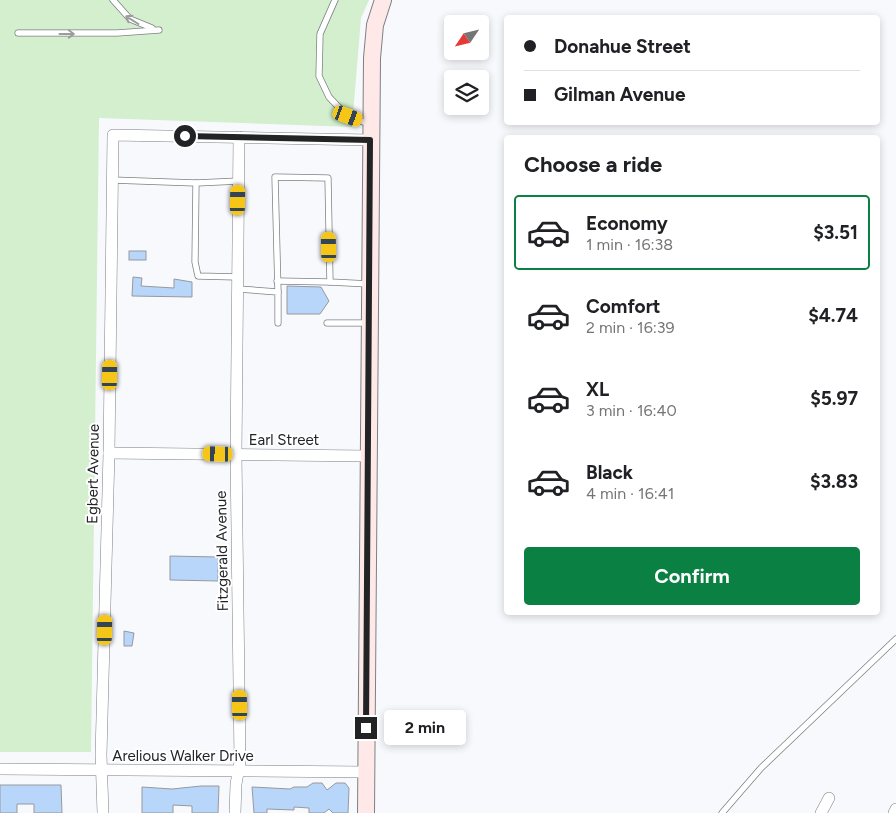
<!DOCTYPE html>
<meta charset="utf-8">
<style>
:root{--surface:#fff;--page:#f6f6f6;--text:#202124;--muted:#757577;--line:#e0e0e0;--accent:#0b8043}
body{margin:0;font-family:Figtree,sans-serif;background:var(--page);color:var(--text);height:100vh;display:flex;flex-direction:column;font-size:19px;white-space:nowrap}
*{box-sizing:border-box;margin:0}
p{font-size:16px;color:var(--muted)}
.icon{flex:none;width:28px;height:28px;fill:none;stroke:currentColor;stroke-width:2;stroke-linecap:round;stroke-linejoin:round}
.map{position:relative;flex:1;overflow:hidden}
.sheet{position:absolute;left:504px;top:135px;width:376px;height:480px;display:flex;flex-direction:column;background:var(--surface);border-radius:5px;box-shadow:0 2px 8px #0003}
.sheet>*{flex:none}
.top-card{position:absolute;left:504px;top:15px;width:376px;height:110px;border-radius:5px;box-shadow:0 2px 8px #0003;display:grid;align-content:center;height:110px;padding:0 20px;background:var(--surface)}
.needle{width:32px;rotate:235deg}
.buttons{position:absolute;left:444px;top:15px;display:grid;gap:10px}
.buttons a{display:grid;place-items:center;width:45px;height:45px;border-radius:5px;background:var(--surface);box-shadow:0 2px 8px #0003;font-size:25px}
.end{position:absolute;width:22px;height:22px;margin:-11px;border:6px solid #222325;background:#fff;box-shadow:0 0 0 2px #fff}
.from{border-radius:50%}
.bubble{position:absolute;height:35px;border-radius:5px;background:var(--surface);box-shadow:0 2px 8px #0003;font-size:16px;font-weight:700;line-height:35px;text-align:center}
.car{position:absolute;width:15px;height:30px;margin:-15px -8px;border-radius:6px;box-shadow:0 0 4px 1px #0007;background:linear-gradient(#f5c518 24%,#345 0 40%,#f5c518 0 76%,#345 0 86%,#f5c518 0)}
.top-card b{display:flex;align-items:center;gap:18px;height:48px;font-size:19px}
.top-card b+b{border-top:1px solid var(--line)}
.top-card i{width:12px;height:12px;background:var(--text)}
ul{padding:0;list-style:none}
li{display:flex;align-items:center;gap:15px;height:75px;margin:0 10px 8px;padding:0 10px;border:2px solid transparent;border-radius:5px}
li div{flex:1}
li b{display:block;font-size:19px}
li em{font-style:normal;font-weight:700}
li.on{border-color:var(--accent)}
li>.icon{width:45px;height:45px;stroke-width:1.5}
h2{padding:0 20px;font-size:22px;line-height:60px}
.cta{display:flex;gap:10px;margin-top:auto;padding:10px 20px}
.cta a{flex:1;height:58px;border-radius:5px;background:var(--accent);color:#fff;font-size:20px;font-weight:700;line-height:58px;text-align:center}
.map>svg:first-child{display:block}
.green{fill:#d3efce}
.building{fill:#b8d6f9;stroke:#97999d}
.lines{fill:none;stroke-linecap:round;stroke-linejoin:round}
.lane-casing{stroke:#7d8083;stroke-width:7}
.street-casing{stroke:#7d8083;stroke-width:12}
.secondary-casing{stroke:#7d8083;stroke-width:18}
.lane{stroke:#fff;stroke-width:5.5}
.street{stroke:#fff;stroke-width:11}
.secondary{stroke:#fee9e8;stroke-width:16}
.oneway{stroke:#9c9c9d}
.route{stroke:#222325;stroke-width:6}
.labels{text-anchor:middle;stroke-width:4;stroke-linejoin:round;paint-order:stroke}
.street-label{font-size:15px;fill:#222325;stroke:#fff}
</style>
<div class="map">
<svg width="896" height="813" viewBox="0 0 896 813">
<rect width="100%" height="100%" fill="#f7f9fd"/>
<polygon class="green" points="0,0 369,0 361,18 352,127 99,118 91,752 0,752"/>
<g class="building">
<rect x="129" y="251" width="17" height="9"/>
<polygon points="133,277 142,278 141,286 174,288 174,279 192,282 192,297 132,296"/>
<polygon points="287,286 321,287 329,301 320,314 287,314"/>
<polygon points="170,556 218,557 218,581 170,580"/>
<polygon points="124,631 134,633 132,646 124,646"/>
<polygon points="313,783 322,783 327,790 336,783 345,783 349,788 348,813 333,813 329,809 324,813 309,813 309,808 294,807 294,810 267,809 267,813 254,813 252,787 290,789 294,787 307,787"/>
<polygon points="0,785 61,785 62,813 34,813 34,804 17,804 17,813 0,813"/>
<polygon points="201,786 219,786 218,813 192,813 192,806 173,805 173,813 142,813 142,787 172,789"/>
</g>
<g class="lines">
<g class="lane-casing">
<g id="lane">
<polyline points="113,0 130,19 152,28"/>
<polyline points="335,0 320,34 319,76 329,97 348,117 370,124"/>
<polyline points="18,33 117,33 159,30"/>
<polyline points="112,180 196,183"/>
<polyline points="238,277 198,276 195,262 196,183 239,181"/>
<polyline points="277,281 330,282"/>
<polyline points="238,289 278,292 278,323"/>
<polyline points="278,292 275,177 328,178 330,282 369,284"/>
<polyline points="327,323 368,323"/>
<polyline points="722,813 761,768 896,639"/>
</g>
</g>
<g class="street-casing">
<g id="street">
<polyline points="109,453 368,456"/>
<polyline points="0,769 366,772"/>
<polyline points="103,813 101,755 109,453 113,135 370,140"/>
<polyline points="235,813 236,784 240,762 236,455 239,137"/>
<polyline points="821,813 829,798"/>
<polyline points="894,813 896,809"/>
</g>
</g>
<g class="secondary-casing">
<polyline id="secondary" points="366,813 372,58 375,25 383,0"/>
</g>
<use href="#lane" class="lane"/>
<use href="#street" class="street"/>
<use href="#secondary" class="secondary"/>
</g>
<defs><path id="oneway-shaft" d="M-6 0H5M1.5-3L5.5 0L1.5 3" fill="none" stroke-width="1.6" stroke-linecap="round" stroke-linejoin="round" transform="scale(1.25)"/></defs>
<g class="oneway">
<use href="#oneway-shaft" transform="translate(132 20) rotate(-148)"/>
<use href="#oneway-shaft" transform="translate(67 34)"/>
</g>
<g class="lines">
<polyline class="route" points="185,136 370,140 366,728"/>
</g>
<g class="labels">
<g class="street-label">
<text x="284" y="445">Earl Street</text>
<text transform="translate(93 474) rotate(-89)" y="5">Egbert Avenue</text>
<text transform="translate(222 551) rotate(-91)" y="5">Fitzgerald Avenue</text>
<text x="183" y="761">Arelious Walker Drive</text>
</g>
</g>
</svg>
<div class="buttons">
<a><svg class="needle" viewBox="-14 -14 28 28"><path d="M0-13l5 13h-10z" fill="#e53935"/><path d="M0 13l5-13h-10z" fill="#757577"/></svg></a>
<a><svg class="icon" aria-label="layers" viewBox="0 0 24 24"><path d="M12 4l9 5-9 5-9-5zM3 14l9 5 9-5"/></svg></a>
</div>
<i class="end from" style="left:185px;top:136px"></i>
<i class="end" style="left:366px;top:728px"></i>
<div class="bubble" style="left:384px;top:710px;width:82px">2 min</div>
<i class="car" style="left:348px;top:116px;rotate:110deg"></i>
<i class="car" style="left:238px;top:200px;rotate:1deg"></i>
<i class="car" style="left:329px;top:247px;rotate:359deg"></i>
<i class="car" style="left:110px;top:375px;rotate:1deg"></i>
<i class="car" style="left:218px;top:454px;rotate:271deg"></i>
<i class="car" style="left:105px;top:630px;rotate:1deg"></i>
<i class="car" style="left:240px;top:705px;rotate:359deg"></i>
<div class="top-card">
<b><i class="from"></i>Donahue Street</b>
<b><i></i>Gilman Avenue</b>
</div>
<section class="sheet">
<h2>Choose a ride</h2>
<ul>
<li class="on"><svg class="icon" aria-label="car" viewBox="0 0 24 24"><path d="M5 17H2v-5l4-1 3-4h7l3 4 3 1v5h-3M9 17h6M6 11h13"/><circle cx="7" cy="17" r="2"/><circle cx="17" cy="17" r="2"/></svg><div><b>Economy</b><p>1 min · 16:38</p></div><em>$3.51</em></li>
<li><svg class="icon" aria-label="car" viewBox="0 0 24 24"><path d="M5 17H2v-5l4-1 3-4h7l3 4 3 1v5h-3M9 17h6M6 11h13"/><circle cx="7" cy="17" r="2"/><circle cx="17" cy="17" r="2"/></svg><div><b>Comfort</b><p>2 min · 16:39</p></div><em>$4.74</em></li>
<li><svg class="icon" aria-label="car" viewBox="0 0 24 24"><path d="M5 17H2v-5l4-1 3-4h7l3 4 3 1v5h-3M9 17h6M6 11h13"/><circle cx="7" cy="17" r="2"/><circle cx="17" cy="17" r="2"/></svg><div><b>XL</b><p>3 min · 16:40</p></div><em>$5.97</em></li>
<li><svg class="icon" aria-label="car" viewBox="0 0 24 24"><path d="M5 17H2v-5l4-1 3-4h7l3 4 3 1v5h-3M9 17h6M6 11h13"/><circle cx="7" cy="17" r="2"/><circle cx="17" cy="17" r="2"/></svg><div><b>Black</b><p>4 min · 16:41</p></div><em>$3.83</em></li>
</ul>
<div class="cta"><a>Confirm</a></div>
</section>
</div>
